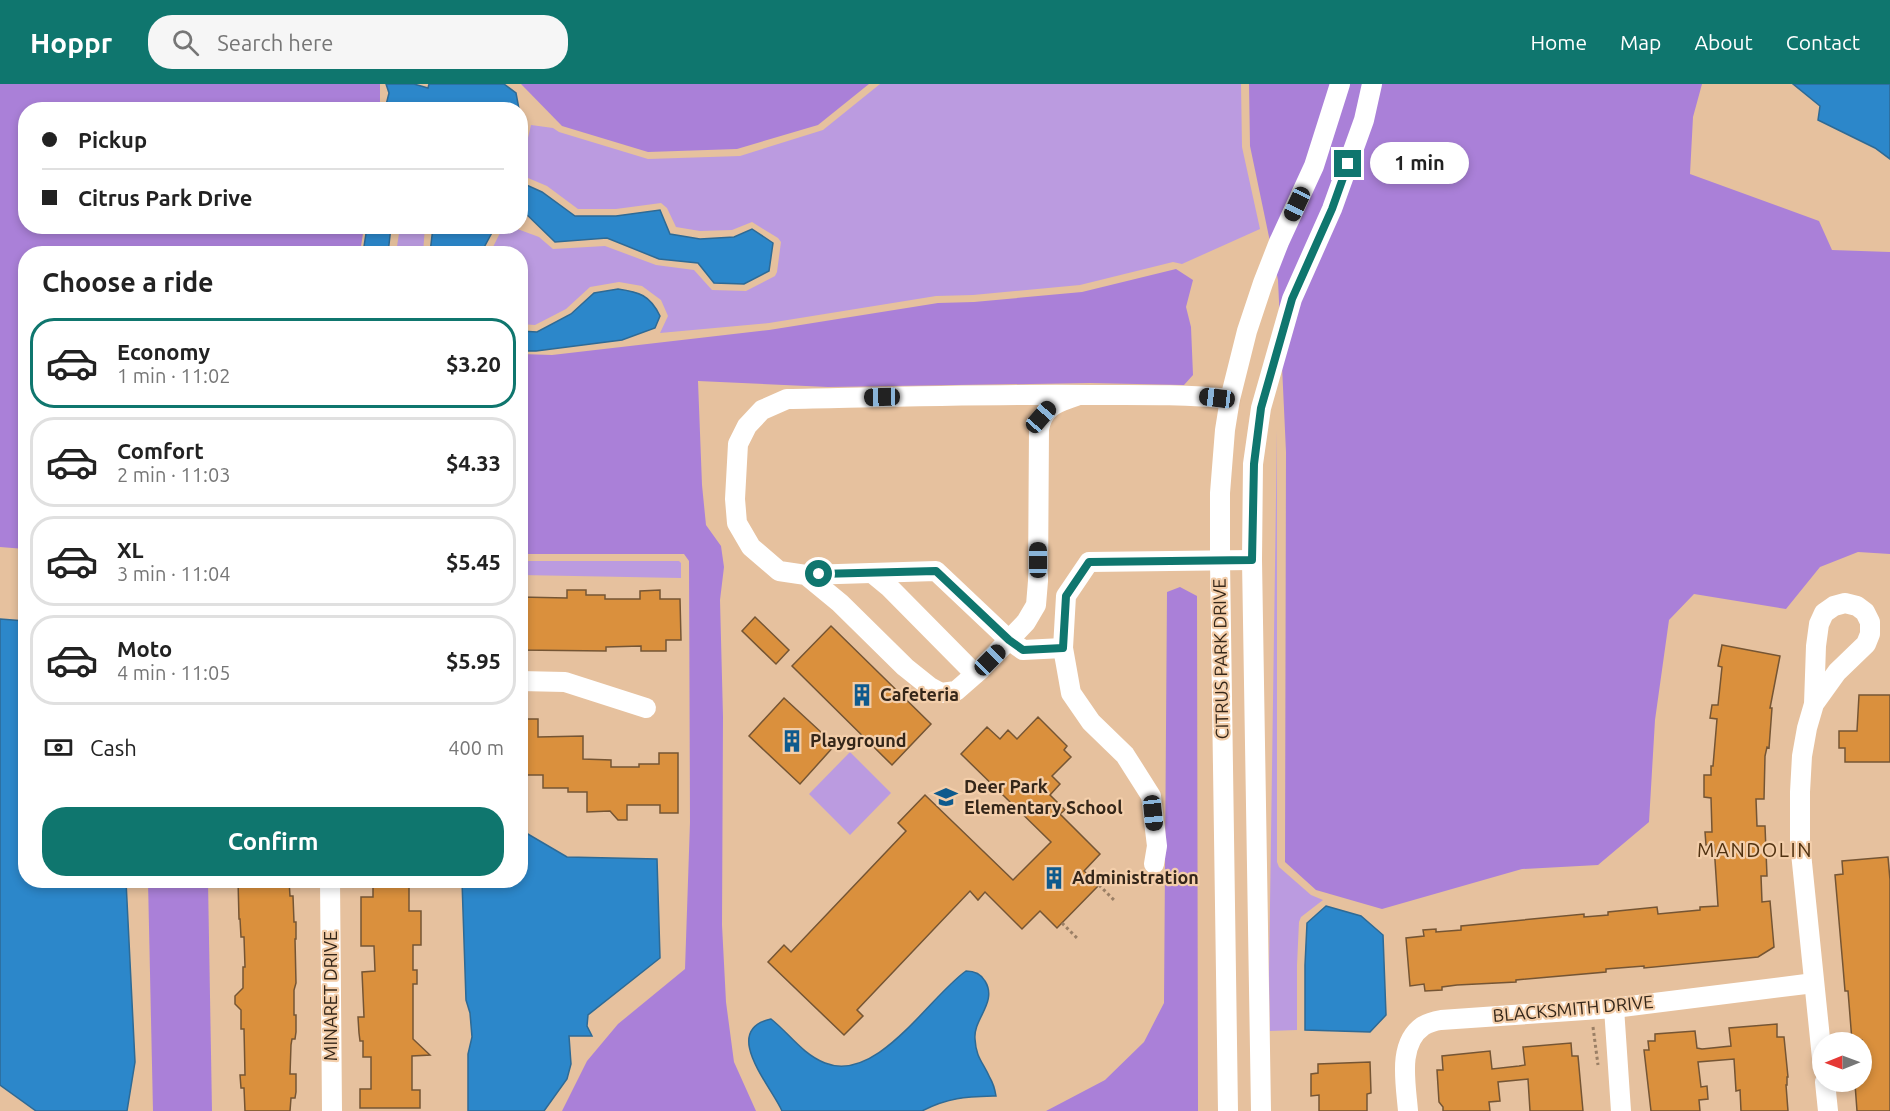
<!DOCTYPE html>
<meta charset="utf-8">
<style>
:root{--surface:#fff;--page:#f6f6f6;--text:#222;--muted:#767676;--line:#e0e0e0;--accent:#0f766e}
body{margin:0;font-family:Ubuntu,sans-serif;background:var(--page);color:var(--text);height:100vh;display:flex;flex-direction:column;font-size:22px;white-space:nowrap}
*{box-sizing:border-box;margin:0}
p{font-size:20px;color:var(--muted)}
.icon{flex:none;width:33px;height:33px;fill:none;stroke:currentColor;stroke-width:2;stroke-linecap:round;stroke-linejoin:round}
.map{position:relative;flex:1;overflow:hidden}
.sheet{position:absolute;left:18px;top:162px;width:510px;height:642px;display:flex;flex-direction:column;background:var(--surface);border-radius:24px;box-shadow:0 3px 9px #0003}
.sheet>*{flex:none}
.top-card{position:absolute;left:18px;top:18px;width:510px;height:132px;border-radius:24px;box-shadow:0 3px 9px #0003;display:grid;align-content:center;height:132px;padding:0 24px;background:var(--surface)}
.needle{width:39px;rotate:269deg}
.fabs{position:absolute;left:1812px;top:948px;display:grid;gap:12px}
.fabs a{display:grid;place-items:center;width:60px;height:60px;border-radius:50%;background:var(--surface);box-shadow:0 3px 9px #0003;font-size:30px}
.end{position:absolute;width:27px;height:27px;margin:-14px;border:8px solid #0f766e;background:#fff;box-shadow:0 0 0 3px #fff}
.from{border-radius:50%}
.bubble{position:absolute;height:42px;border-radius:21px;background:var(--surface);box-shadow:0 3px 9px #0003;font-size:20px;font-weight:600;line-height:42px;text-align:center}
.car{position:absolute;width:18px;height:36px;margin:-18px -9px;border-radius:8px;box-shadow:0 0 4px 2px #0007;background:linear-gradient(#222 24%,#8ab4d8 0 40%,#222 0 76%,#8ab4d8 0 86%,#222 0)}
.top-card b{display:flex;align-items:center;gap:21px;height:57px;font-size:22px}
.top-card b+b{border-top:2px solid var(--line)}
.top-card i{width:15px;height:15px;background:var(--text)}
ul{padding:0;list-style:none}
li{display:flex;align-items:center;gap:18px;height:90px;margin:0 12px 9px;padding:0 12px;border:3px solid var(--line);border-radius:24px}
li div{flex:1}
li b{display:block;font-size:22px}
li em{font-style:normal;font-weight:600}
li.active{border-color:var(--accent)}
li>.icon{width:54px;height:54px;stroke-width:1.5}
h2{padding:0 24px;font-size:27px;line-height:72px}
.pay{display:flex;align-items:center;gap:15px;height:66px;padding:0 24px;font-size:22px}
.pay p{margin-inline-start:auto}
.button{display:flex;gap:12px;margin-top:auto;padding:12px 24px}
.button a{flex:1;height:69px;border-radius:24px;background:var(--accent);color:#fff;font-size:24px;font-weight:600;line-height:69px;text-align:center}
header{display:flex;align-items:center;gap:36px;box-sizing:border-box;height:84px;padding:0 30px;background:var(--accent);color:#fff}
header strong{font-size:28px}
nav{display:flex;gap:33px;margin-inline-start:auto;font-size:21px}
.search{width:420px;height:54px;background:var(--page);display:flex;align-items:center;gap:15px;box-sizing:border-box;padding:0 21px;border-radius:24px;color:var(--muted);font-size:22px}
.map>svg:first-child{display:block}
.green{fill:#bb9be0}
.forest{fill:#aa80d8}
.water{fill:#2c87ca;stroke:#2e6a95;stroke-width:1.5}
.building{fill:#da903d;stroke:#755534;stroke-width:1.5}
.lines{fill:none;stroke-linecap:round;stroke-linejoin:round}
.path{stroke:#9a7f65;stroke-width:3;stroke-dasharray:3 3;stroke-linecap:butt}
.minor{stroke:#fff;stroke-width:20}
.route{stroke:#0f766e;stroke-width:8}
.labels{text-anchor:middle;stroke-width:4.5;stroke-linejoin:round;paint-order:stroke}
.street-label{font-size:18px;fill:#342619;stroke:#f3ceaa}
.poi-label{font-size:18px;font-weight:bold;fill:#342619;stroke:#f3ceaa;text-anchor:start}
.neighbourhood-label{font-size:20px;letter-spacing:1.5px;fill:#503211;stroke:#f3ceaa}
</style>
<header>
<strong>Hoppr</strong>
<div class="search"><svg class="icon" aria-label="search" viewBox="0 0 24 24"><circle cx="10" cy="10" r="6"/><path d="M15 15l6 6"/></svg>Search here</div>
<nav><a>Home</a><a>Map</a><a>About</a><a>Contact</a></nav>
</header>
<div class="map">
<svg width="1890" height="1027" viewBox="0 0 1890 1027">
<rect width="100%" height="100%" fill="#e6c19e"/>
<g class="green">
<polygon points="880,0 1241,0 1242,63 1260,145 1182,180 1173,178 1080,201 973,211 936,212 769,239 660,249 668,232 661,216 642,202 619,198 590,203 566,225 535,241 521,240 520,170 490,169 503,143 512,143 539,153 553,165 605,162 656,181 694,186 712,206 746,207 775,192 777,188 781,158 778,154 752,138 732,146 700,147 676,143 667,124 661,119 616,125 578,125 547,102 528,94 522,80 531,41 553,44 559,48 648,75 740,72 823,46"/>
<polygon points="400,143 425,143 423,169 396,169"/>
<polygon points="1277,346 1277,778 1279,783 1311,811 1323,816 1301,833 1299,838 1297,881 1297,946 1270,947 1269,889"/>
<polygon points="521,477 679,477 681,479 681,494 521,491"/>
<polygon points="850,668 891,709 850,751 809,710"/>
</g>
<g class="forest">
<polygon points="0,0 380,0 380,25 26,26 26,142 364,143 360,169 26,170 25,465 0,463"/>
<polygon points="521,0 869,0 818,41 737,65 648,68 562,42"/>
<polygon points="1249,0 1702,0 1693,33 1690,90 1819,137 1832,166 1890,168 1890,470 1858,468 1820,483 1786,525 1694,510 1669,536 1655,636 1649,738 1598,781 1522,785 1382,825 1316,806 1285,778 1286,368 1278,196 1250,62"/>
<polygon points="1176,185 1193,196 1186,223 1191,243 1193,291 1184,301 1090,299 828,303 698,297 702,401 706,441 721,462 724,483 720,516 723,633 722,841 726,918 734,978 756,1027 562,1027 587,977 618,940 685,885 690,738 689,477 684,470 521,470 521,270 552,271 769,246 938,219 974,218 1082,208"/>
<polygon points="1180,503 1197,512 1198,1027 1046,1027 1105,996 1144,958 1164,919 1167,508"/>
<polygon points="148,797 208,797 212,1027 153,1027"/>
</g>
<g class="water">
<polygon points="386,0 414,0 428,4 429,0 504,0 516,9 519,25 385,25 389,9"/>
<polygon points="1793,0 1890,0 1890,75 1875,64 1818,36 1820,22"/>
<polygon points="521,96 522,99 542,108 575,132 616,132 660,126 670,150 700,155 734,153 752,145 773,159 769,187 744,200 714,199 698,179 659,175 607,154 555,158 521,125"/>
<polygon points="367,143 391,143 388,169 363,169"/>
<polygon points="433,143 433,142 495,143 481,169 430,169"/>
<path d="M618 205C639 208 650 211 660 232L655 244 622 256 536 267H521V247L537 248 571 230 594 209Z"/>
<polygon points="0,535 25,537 26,796 126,797 135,978 127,1027 36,1027 0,1001"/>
<polygon points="521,746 567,773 657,775 660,874 588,931 587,942 592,952 569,952 571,980 567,995 544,1027 468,1027 468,970 472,953 470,929 466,916 462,797 520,796"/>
<polygon points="1326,822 1361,832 1383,851 1386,931 1370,948 1305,946 1305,881 1307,839"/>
<path d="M966 887C974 887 981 890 985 897 998 918 973 935 975 955 976 974 983 978 990 994 993 999 995 1006 996 1012 966 1013 950 1013 922 1027H782C771 1002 720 946 771 935 789 949 802 970 825 979 877 1000 929 913 966 887Z"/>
</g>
<g class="building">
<polygon points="567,506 586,506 586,511 605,511 605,515 640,515 640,507 660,506 660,515 680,515 681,556 666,556 666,567 641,567 641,562 606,563 606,567 520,566 520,513 567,514"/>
<polygon points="755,533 789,566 776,580 742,547"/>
<polygon points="831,542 931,640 892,681 792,582"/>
<polygon points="1722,561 1780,572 1770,624 1772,624 1769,664 1767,663 1765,672 1764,715 1756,715 1757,742 1765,742 1767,792 1761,792 1762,818 1770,817 1774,863 1758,873 1644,884 1644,882 1606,885 1606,888 1516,896 1516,898 1457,901 1442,903 1442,906 1425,907 1424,900 1410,902 1406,854 1424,852 1423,846 1436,845 1436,848 1461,846 1461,842 1584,830 1584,833 1608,831 1608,828 1657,823 1658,830 1700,826 1700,823 1718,822 1714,761 1706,761 1705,748 1712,748 1711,714 1704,713 1704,691 1711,691 1711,682 1713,682 1717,635 1710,634 1712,621 1718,621 1722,583 1718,582"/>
<polygon points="1859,611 1890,611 1890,678 1845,678 1845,664 1839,664 1839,647 1857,647"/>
<polygon points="784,614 835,661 800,700 749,652"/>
<polygon points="1038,633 1067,662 1064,666 1071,673 1052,692 1060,700 1050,711 1065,726 1060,730 1100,770 1084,787 1099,801 1057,844 1040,827 1022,845 985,808 978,816 970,807 857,926 863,932 844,951 768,878 784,861 791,868 906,747 898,739 925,711 1013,796 1051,758 961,670 987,643 1000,655 1008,646 1017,655"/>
<polygon points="520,635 538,635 538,653 583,652 583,675 611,676 611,683 639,683 639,680 659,680 659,669 678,669 678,729 660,729 660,721 627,721 627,736 618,736 610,727 587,728 587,708 568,708 568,704 543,704 543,691 525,691 525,687 520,687"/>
<polygon points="1888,773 1890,796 1890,1027 1857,1027 1855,1000 1862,999 1862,956 1852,957 1848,907 1845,907 1843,883 1835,791 1843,790 1842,777"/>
<polygon points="238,796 289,796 290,812 293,812 294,838 296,838 296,855 295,855 296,899 294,906 294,931 296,931 296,948 295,955 292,955 291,961 290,990 296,990 296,1008 295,1014 291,1014 290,1027 245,1027 244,1004 241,1004 240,991 245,991 244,945 241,945 241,926 235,920 235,912 243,904 243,883 245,883 244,853 241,853 240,835 239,835"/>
<polygon points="381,798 409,798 409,827 421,827 421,861 413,861 413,886 417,886 417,900 413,900 413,955 430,971 412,972 412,1006 420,1006 420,1024 360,1024 360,1005 371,1005 371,973 363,973 363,957 360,957 359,949 358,933 364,933 362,888 375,887 374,862 361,862 361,813 373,813 373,799"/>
<polygon points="1777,940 1777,953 1784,953 1788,993 1787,993 1787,1001 1786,1001 1788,1027 1741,1027 1740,1006 1736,1007 1734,975 1698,978 1701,1003 1707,1002 1708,1015 1699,1016 1700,1027 1651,1027 1644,966 1649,966 1648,957 1655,957 1655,950 1695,947 1697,964 1702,965 1731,962 1729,944"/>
<polygon points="1571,959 1572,972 1578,972 1583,1027 1530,1027 1528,995 1498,998 1500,1017 1489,1018 1490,1027 1443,1027 1443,1023 1439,1018 1437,986 1443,986 1442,972 1490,967 1492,985 1519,982 1525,981 1523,963"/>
<polygon points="1370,978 1371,1009 1367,1010 1367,1027 1319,1027 1319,1011 1311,1012 1311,990 1318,989 1318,980"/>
</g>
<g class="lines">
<g class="path">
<polyline points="1099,801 1114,816"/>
<polyline points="1062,839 1077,854"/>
<polyline points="1593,943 1598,981"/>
</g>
<g class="minor">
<path d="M1079 311C1058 319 1044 320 1039 345L1038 497 1036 521 1026 538 980 586 956 607 941 609 930 603 905 583 840 519 806 491 779 487 751 463 737 439 735 415 738 360 747 342 762 326 787 315C888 313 988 310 1089 311 1136 311 1183 310 1230 315"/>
<polyline points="872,489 889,503 975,590"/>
<polyline points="806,491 936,487 1009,556 1023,566 1063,564"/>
<polyline points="520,597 565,598 646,624"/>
<polyline points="1814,620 1837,588 1866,560 1870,550 1870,538 1865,528 1857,522 1845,519 1834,522 1824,529 1819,540 1816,562 1814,620 1807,644 1802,672 1800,708 1800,759 1822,974"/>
<polyline points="1154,780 1157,762 1151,712 1125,671 1091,638 1071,609 1063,564 1066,512 1089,478 1252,476"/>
<polyline points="330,796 332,1027"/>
<polyline points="1614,924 1621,1027"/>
<polyline points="1825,998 1828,1027"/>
<polyline points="1228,1027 1220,477 1220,409 1225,346 1230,315 1247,247 1263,199 1279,158 1314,82 1340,0"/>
<polyline points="1261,1027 1252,476 1253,380 1261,324 1292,215 1332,125 1364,36 1372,0"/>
<path d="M1408 1027C1406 1000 1397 960 1423 942 1428 939 1435 937 1441 936L1614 924 1814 899"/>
</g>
</g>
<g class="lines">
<polyline class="route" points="819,490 936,487 1009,556 1023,566 1063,564 1066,512 1089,478 1252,476 1254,380 1261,324 1292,215 1332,125 1348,80"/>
</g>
<defs>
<g id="building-bare" transform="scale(1.8)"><path d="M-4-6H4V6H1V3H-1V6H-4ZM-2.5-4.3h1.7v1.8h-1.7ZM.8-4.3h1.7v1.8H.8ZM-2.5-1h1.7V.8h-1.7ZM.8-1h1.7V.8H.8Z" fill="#0e5a8d" stroke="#f3ceaa" stroke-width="2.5" paint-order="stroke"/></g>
<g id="school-bare" transform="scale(1.8)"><path d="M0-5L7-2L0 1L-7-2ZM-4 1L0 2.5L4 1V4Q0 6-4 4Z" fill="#0e5a8d" stroke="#f3ceaa" stroke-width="2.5" paint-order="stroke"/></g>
</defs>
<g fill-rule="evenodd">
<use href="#building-bare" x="862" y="611"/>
<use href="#building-bare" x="792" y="657"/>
<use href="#school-bare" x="946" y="713"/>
<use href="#building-bare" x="1054" y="794"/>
</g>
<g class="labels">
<g class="street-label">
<text transform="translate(1221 575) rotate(-91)" y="6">CITRUS PARK DRIVE</text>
<text transform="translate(331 912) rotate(-90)" y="6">MINARET DRIVE</text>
<text transform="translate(1573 925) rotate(-5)" y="6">BLACKSMITH DRIVE</text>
</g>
<g class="poi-label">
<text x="880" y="617">Cafeteria</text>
<text x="810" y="663">Playground</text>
<text x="964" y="709">Deer Park<tspan x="964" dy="21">Elementary School</tspan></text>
<text x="1072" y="800">Administration</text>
</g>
<g class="neighbourhood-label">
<text x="1755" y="773">MANDOLIN</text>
</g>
</g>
</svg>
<div class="fabs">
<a><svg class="needle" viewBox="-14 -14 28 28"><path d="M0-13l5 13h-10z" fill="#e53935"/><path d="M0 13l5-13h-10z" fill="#767676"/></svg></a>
</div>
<i class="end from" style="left:819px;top:490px"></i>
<i class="end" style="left:1348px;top:80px"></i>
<div class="bubble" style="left:1370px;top:58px;width:99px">1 min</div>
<i class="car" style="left:1297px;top:120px;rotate:205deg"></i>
<i class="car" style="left:882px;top:313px;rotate:269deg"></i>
<i class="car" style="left:1217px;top:314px;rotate:277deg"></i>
<i class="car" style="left:1041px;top:333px;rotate:41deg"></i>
<i class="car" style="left:1038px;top:476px;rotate:0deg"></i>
<i class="car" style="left:990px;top:576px;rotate:45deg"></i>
<i class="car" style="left:1153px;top:729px;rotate:174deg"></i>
<div class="top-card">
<b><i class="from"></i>Pickup</b>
<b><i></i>Citrus Park Drive</b>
</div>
<section class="sheet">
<h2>Choose a ride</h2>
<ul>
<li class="active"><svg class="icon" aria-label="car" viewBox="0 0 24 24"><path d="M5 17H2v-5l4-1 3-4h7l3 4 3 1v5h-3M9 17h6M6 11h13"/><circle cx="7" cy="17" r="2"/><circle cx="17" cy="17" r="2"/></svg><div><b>Economy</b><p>1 min · 11:02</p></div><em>$3.20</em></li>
<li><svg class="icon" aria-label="car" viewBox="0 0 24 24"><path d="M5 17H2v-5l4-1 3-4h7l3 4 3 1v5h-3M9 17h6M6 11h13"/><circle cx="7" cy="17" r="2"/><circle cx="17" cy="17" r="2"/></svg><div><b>Comfort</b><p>2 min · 11:03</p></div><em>$4.33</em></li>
<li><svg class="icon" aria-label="car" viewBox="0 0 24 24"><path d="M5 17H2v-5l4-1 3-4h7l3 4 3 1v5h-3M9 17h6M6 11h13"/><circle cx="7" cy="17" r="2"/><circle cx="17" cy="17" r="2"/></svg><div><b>XL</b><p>3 min · 11:04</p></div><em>$5.45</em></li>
<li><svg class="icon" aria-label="car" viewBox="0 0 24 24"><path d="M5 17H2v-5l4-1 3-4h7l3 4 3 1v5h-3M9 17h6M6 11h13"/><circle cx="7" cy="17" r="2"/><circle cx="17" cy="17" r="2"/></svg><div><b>Moto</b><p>4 min · 11:05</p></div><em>$5.95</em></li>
</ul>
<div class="pay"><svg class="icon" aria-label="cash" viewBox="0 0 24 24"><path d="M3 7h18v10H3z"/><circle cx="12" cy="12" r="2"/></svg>Cash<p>400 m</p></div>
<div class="button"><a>Confirm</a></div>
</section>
</div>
